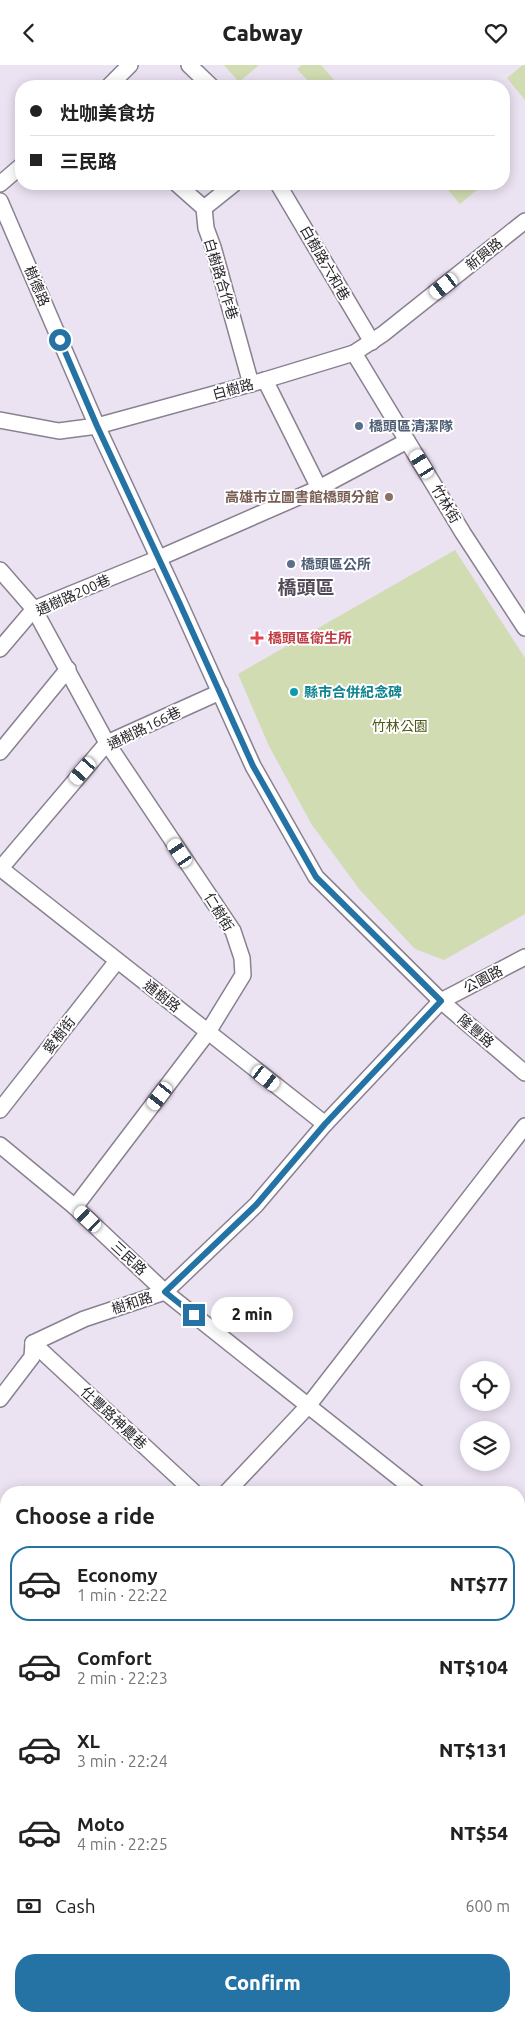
<!DOCTYPE html>
<meta charset="utf-8">
<style>
:root{--surface:#fff;--page:#f2f2f2;--text:#222;--muted:#767676;--line:#e0e0e0;--accent:#2573a5}
body{margin:0;font-family:Ubuntu,"Noto Sans TC",sans-serif;background:var(--page);color:var(--text);height:100vh;display:flex;flex-direction:column;font-size:19px;white-space:nowrap}
*{box-sizing:border-box;margin:0}
p{font-size:16px;color:var(--muted)}
.icon{flex:none;width:28px;height:28px;fill:none;stroke:currentColor;stroke-width:2;stroke-linecap:round;stroke-linejoin:round}
.map{position:relative;flex:1;overflow:hidden}
.side{position:absolute;left:0px;top:1421px;width:525px;height:536px;display:flex;flex-direction:column;background:var(--surface);border-radius:20px 20px 0 0;box-shadow:0 2px 12px #0003}
.side>*{flex:none}
.guide{position:absolute;left:15px;top:15px;width:495px;height:110px;border-radius:20px;box-shadow:0 2px 12px #0003;display:grid;align-content:center;height:110px;padding:0 15px;background:var(--surface)}
.fabs{position:absolute;left:460px;top:1296px;display:grid;gap:10px}
.fabs a{display:grid;place-items:center;width:50px;height:50px;border-radius:50%;background:var(--surface);box-shadow:0 2px 12px #0003;font-size:25px}
.end{position:absolute;width:22px;height:22px;margin:-11px;border:6px solid #2573a5;background:#fff;box-shadow:0 0 0 2px #fff}
.from{border-radius:50%}
.bubble{position:absolute;height:35px;border-radius:18px;background:var(--surface);box-shadow:0 2px 12px #0003;font-size:16px;font-weight:800;line-height:35px;text-align:center}
.car{position:absolute;width:15px;height:30px;margin:-15px -8px;border-radius:6px;box-shadow:0 0 4px 1px #0007;background:linear-gradient(#fff 24%,#345 0 40%,#fff 0 76%,#345 0 86%,#fff 0)}
.guide b{display:flex;align-items:center;gap:18px;height:48px;font-size:19px}
.guide b+b{border-top:1px solid var(--line)}
.guide i{width:12px;height:12px;background:var(--text)}
ul{padding:0;list-style:none}
li{display:flex;align-items:center;gap:15px;height:75px;margin:0 10px 8px;padding:0 5px;border:2px solid transparent;border-radius:20px}
li div{flex:1}
li b{display:block;font-size:19px}
li em{font-style:normal;font-weight:800}
li.active{border-color:var(--accent)}
li>.icon{width:45px;height:45px;stroke-width:1.5}
h2{padding:0 15px;font-size:22px;line-height:60px}
.pay{display:flex;align-items:center;gap:12px;height:55px;padding:0 15px;font-size:19px}
.pay p{margin-inline-start:auto}
.action{display:flex;gap:10px;margin-top:auto;padding:10px 15px}
.action a{flex:1;height:58px;border-radius:20px;background:var(--accent);color:#fff;font-size:20px;font-weight:800;line-height:58px;text-align:center}
header{display:flex;justify-content:space-between;align-items:center;height:65px;padding:0 15px;background:var(--surface);font-size:22px;font-weight:800}
.map>svg:first-child{display:block}
.green{fill:#d1dcb2}
.lines{fill:none;stroke-linecap:round;stroke-linejoin:round}
.stream{stroke:#77b2b1;stroke-width:4.5}
.minor-casing{stroke:#898190;stroke-width:18}
.minor{stroke:#fff;stroke-width:15}
.route{stroke:#2573a5;stroke-width:6}
.service-dot{fill:#5c6f8a;stroke:#fff;stroke-width:2}
.education-dot{fill:#8d6e63;stroke:#fff;stroke-width:2}
.health-dot{fill:#e0444e;stroke:#fff;stroke-width:2}
.culture-dot{fill:#0f9aa8;stroke:#fff;stroke-width:2}
.labels{text-anchor:middle;stroke-width:4;stroke-linejoin:round;paint-order:stroke}
.street-label{font-size:14px;fill:#28252b;stroke:#fff}
.service-label{font-size:14px;font-weight:bold;fill:#4e5e75;stroke:#fff;text-anchor:start}
.education-label{font-size:14px;font-weight:bold;fill:#785e54;stroke:#fff;text-anchor:end}
.health-label{font-size:14px;font-weight:bold;fill:#be3a42;stroke:#fff;text-anchor:start}
.culture-label{font-size:14px;font-weight:bold;fill:#0d838f;stroke:#fff;text-anchor:start}
.park-label{font-size:14px;fill:#4d5916;stroke:#fff}
.district-label{font-size:19px;font-weight:bold;fill:#524a58;stroke:#fff}
</style>
<header><svg class="icon" aria-label="back" viewBox="0 0 24 24"><path d="M15 5l-7 7 7 7"/></svg>Cabway<svg class="icon" aria-label="heart" viewBox="0 0 24 24"><path d="M12 20l-8-8c-3-5 5-10 8-4 3-6 11-1 8 4z"/></svg></header>
<div class="map">
<svg width="525" height="1957" viewBox="0 0 525 1957">
<rect width="100%" height="100%" fill="#ebe2f2"/>
<g class="green">
<polygon points="224,0 259,0 239,17"/>
<polygon points="302,0 321,0 339,21 313,21 297,4"/>
<polygon points="523,0 525,0 525,35 507,13"/>
<polygon points="443,119 484,119 460,139"/>
<polygon points="455,485 525,593 525,849 444,895 415,884 360,825 312,760 269,681 238,609"/>
</g>
<g class="lines">
<polyline class="stream" points="0,1720 6,1712"/>
<g class="minor-casing">
<g id="minor">
<polyline points="189,0 211,21"/>
<polyline points="109,21 130,0"/>
<polyline points="0,119 21,101"/>
<polyline points="177,119 204,143 206,163 213,182 251,319"/>
<polyline points="278,119 372,277"/>
<polyline points="0,136 97,361 179,537 253,701 316,812 441,936 525,1008"/>
<polyline points="204,143 234,119"/>
<polyline points="354,288 463,468 525,563"/>
<polyline points="265,315 319,423"/>
<polyline points="0,355 59,366 97,361 265,315 354,288 383,269 525,156"/>
<polyline points="0,505 34,544 107,678 233,866 242,893 243,910 208,967 75,1142"/>
<polyline points="0,584 34,544 159,493 319,423 407,376"/>
<polyline points="0,687 68,604"/>
<polyline points="0,803 325,1059"/>
<polyline points="1,803 107,678 220,627"/>
<polyline points="0,1045 117,896"/>
<polyline points="0,1080 75,1142 165,1227 418,1428"/>
<polyline points="33,1278 84,1254 165,1227 256,1140 325,1059 441,936 525,892"/>
<polyline points="33,1278 195,1428"/>
<polyline points="0,1334 32,1292 33,1278"/>
<polyline points="226,1428 308,1341 525,1061"/>
<polyline points="519,1508 525,1514"/>
</g>
</g>
<use href="#minor" class="minor"/>
</g>
<g class="lines">
<polyline class="route" points="60,275 97,361 179,537 253,701 316,812 441,936 325,1059 256,1140 165,1227 194,1250"/>
</g>
<g class="service-dot">
<circle cx="359" cy="361" r="5"/>
<circle cx="291" cy="499" r="5"/>
</g>
<circle class="education-dot" cx="389" cy="432" r="5"/>
<path class="health-dot" d="M254.5 565.5h5v5h5v5h-5v5h-5v-5h-5v-5h5z"/>
<circle class="culture-dot" cx="294" cy="627" r="5"/>
<g class="labels">
<g class="street-label">
<text transform="translate(484 189) rotate(-39)" y="5">新興路</text>
<text transform="translate(325 198) rotate(60)" y="5">白樹路六和巷</text>
<text transform="translate(221 214) rotate(73)" y="5">白樹路合作巷</text>
<text transform="translate(37 221) rotate(67)" y="5">樹德路</text>
<text transform="translate(233 324) rotate(-15)" y="5">白樹路</text>
<text transform="translate(446 439) rotate(59)" y="5">竹林街</text>
<text transform="translate(73 530) rotate(-24)" y="5">通樹路200巷</text>
<text transform="translate(144 663) rotate(-26)" y="5">通樹路166巷</text>
<text transform="translate(219 847) rotate(58)" y="5">仁樹街</text>
<text transform="translate(483 914) rotate(-28)" y="5">公園路</text>
<text transform="translate(162 931) rotate(38)" y="5">通樹路</text>
<text transform="translate(476 966) rotate(41)" y="5">隆豐路</text>
<text transform="translate(59 970) rotate(-52)" y="5">愛樹街</text>
<text transform="translate(129 1193) rotate(43)" y="5">三民路</text>
<text transform="translate(132 1238) rotate(-18)" y="5">樹和路</text>
<text transform="translate(114 1353) rotate(43)" y="5">仕豐路神農巷</text>
</g>
<g class="service-label">
<text x="369" y="366">橋頭區清潔隊</text>
<text x="301" y="504">橋頭區公所</text>
</g>
<g class="education-label">
<text x="379" y="437">高雄市立圖書館橋頭分館</text>
</g>
<g class="health-label">
<text x="268" y="578">橋頭區衛生所</text>
</g>
<g class="culture-label">
<text x="304" y="632">縣市合併紀念碑</text>
</g>
<g class="park-label">
<text x="400" y="666">竹林公園</text>
</g>
<g class="district-label">
<text x="306" y="529">橋頭區</text>
</g>
</g>
</svg>
<div class="fabs">
<a><svg class="icon" aria-label="locate" viewBox="0 0 24 24"><circle cx="12" cy="12" r="6"/><path d="M12 2v4M12 18v4M2 12h4M18 12h4"/></svg></a>
<a><svg class="icon" aria-label="layers" viewBox="0 0 24 24"><path d="M12 4l9 5-9 5-9-5zM3 14l9 5 9-5"/></svg></a>
</div>
<i class="end from" style="left:60px;top:275px"></i>
<i class="end" style="left:194px;top:1250px"></i>
<div class="bubble" style="left:211px;top:1232px;width:82px">2 min</div>
<i class="car" style="left:444px;top:221px;rotate:232deg"></i>
<i class="car" style="left:422px;top:399px;rotate:328deg"></i>
<i class="car" style="left:83px;top:706px;rotate:221deg"></i>
<i class="car" style="left:180px;top:788px;rotate:326deg"></i>
<i class="car" style="left:266px;top:1013px;rotate:128deg"></i>
<i class="car" style="left:160px;top:1031px;rotate:217deg"></i>
<i class="car" style="left:88px;top:1154px;rotate:313deg"></i>
<div class="guide">
<b><i class="from"></i>灶咖美食坊</b>
<b><i></i>三民路</b>
</div>
<section class="side">
<h2>Choose a ride</h2>
<ul>
<li class="active"><svg class="icon" aria-label="car" viewBox="0 0 24 24"><path d="M5 17H2v-5l4-1 3-4h7l3 4 3 1v5h-3M9 17h6M6 11h13"/><circle cx="7" cy="17" r="2"/><circle cx="17" cy="17" r="2"/></svg><div><b>Economy</b><p>1 min · 22:22</p></div><em>NT$77</em></li>
<li><svg class="icon" aria-label="car" viewBox="0 0 24 24"><path d="M5 17H2v-5l4-1 3-4h7l3 4 3 1v5h-3M9 17h6M6 11h13"/><circle cx="7" cy="17" r="2"/><circle cx="17" cy="17" r="2"/></svg><div><b>Comfort</b><p>2 min · 22:23</p></div><em>NT$104</em></li>
<li><svg class="icon" aria-label="car" viewBox="0 0 24 24"><path d="M5 17H2v-5l4-1 3-4h7l3 4 3 1v5h-3M9 17h6M6 11h13"/><circle cx="7" cy="17" r="2"/><circle cx="17" cy="17" r="2"/></svg><div><b>XL</b><p>3 min · 22:24</p></div><em>NT$131</em></li>
<li><svg class="icon" aria-label="car" viewBox="0 0 24 24"><path d="M5 17H2v-5l4-1 3-4h7l3 4 3 1v5h-3M9 17h6M6 11h13"/><circle cx="7" cy="17" r="2"/><circle cx="17" cy="17" r="2"/></svg><div><b>Moto</b><p>4 min · 22:25</p></div><em>NT$54</em></li>
</ul>
<div class="pay"><svg class="icon" aria-label="cash" viewBox="0 0 24 24"><path d="M3 7h18v10H3z"/><circle cx="12" cy="12" r="2"/></svg>Cash<p>600 m</p></div>
<div class="action"><a>Confirm</a></div>
</section>
</div>
